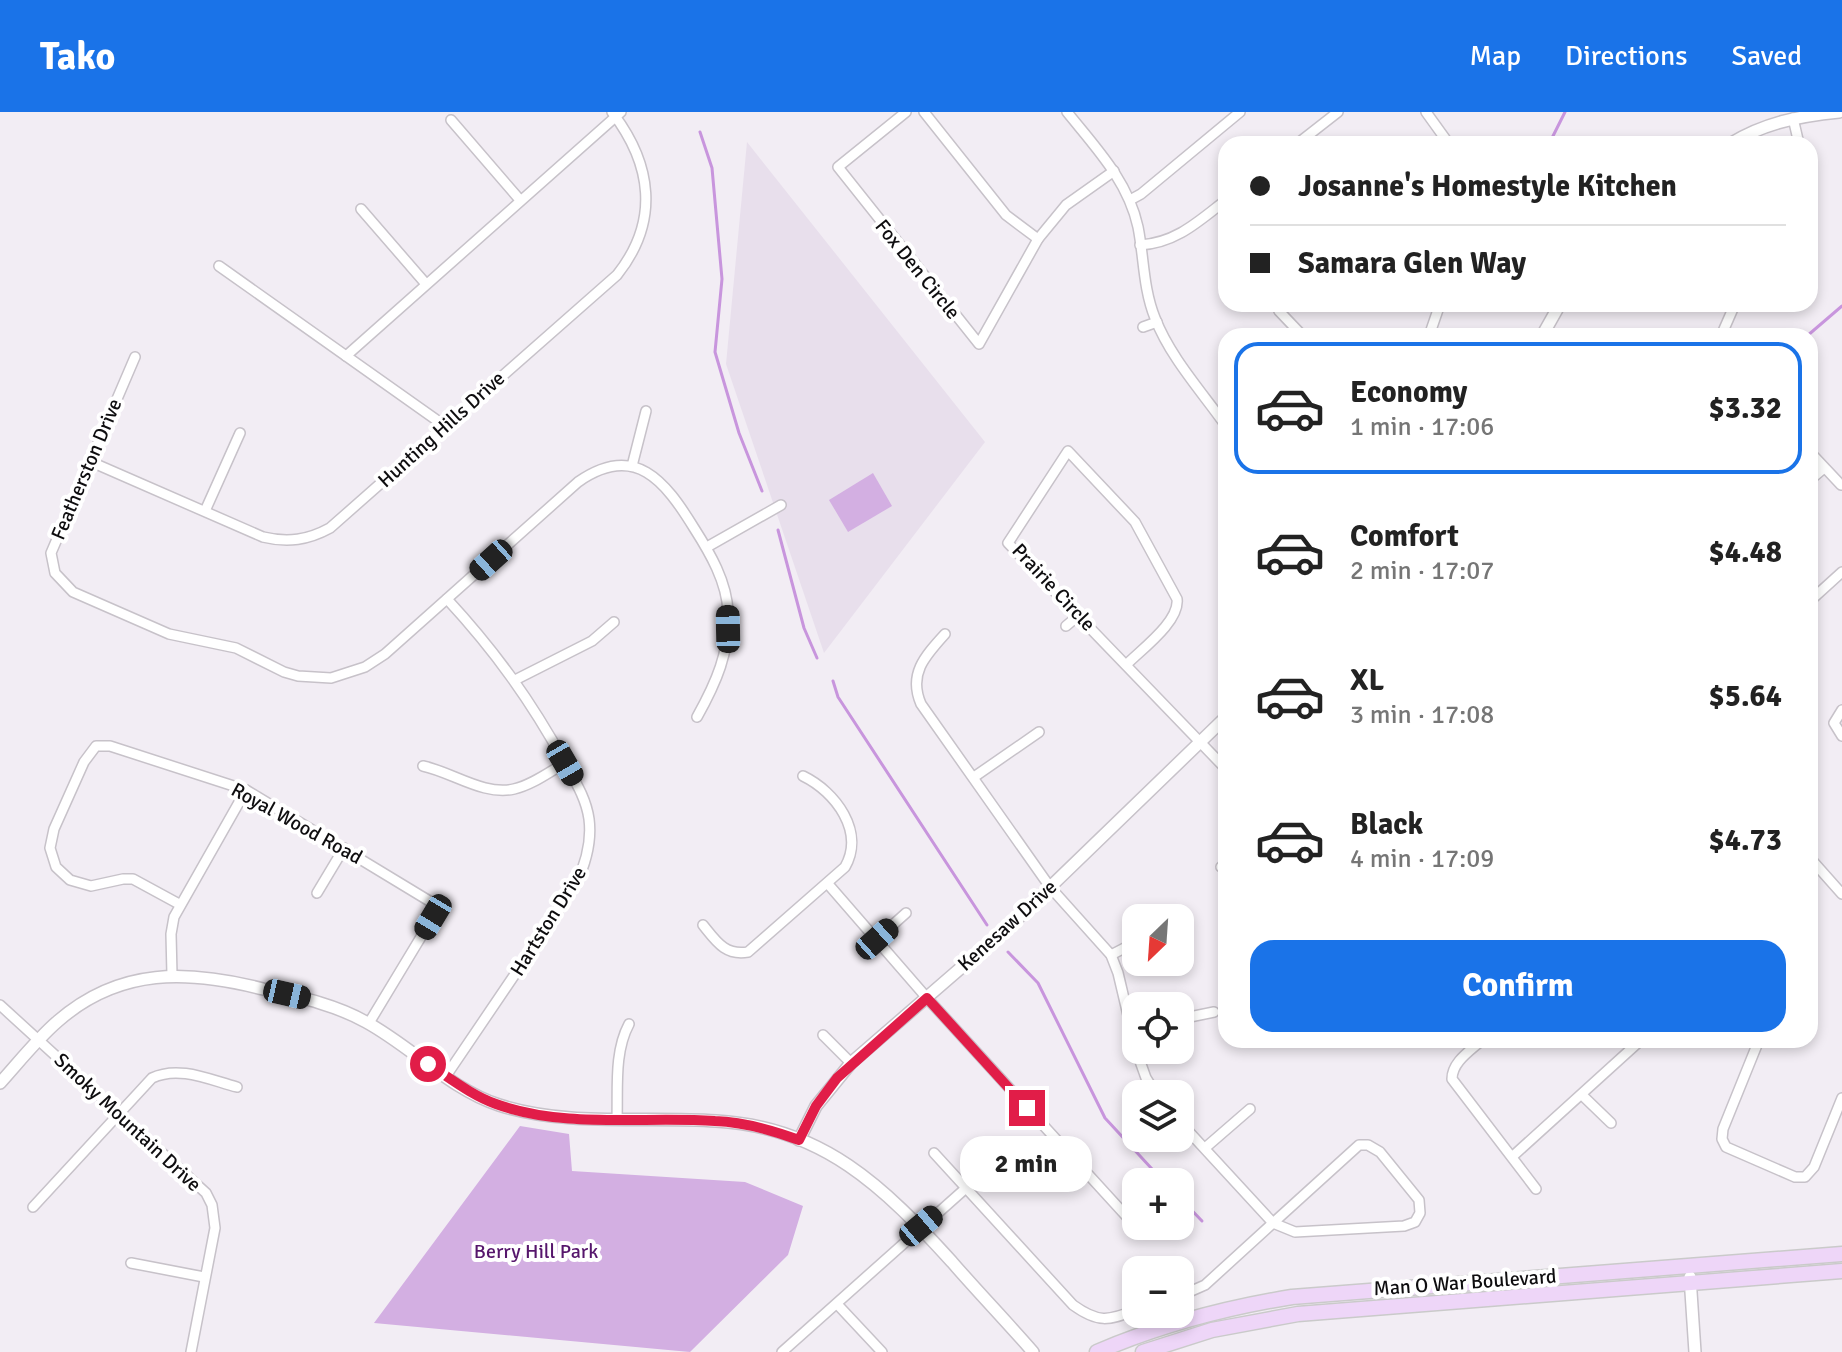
<!DOCTYPE html>
<meta charset="utf-8">
<style>
:root{--surface:#fff;--page:#f2f2f2;--text:#222;--muted:#767676;--line:#e0e0e0;--accent:#1a73e8}
body{margin:0;font-family:Signika,sans-serif;background:var(--page);color:var(--text);height:100vh;display:flex;flex-direction:column;font-size:30px;white-space:nowrap}
*{box-sizing:border-box;margin:0}
p{font-size:26px;color:var(--muted)}
.icon{flex:none;width:44px;height:44px;fill:none;stroke:currentColor;stroke-width:2;stroke-linecap:round;stroke-linejoin:round}
.map{position:relative;flex:1;overflow:hidden}
.side{position:absolute;left:1218px;top:216px;width:600px;height:720px;display:flex;flex-direction:column;background:var(--surface);border-radius:24px;box-shadow:0 4px 12px #0003}
.side>*{flex:none}
.guide{position:absolute;left:1218px;top:24px;width:600px;height:176px;border-radius:24px;box-shadow:0 4px 12px #0003;display:grid;align-content:center;height:176px;padding:0 32px;background:var(--surface)}
.needle{width:52px;rotate:205deg}
.fabs{position:absolute;left:1122px;top:792px;display:grid;gap:16px}
.fabs a{display:grid;place-items:center;width:72px;height:72px;border-radius:16px;background:var(--surface);box-shadow:0 4px 12px #0003;font-size:40px}
.end{position:absolute;width:36px;height:36px;margin:-18px;border:10px solid #e11d48;background:#fff;box-shadow:0 0 0 4px #fff}
.from{border-radius:50%}
.bubble{position:absolute;height:56px;border-radius:24px;background:var(--surface);box-shadow:0 4px 12px #0003;font-size:26px;font-weight:700;line-height:56px;text-align:center}
.car{position:absolute;width:24px;height:48px;margin:-24px -12px;border-radius:10px;box-shadow:0 0 6px 2px #0007;background:linear-gradient(#222 24%,#8ab4d8 0 40%,#222 0 76%,#8ab4d8 0 86%,#222 0)}
.guide b{display:flex;align-items:center;gap:28px;height:76px;font-size:30px}
.guide b+b{border-top:2px solid var(--line)}
.guide i{width:20px;height:20px;background:var(--text)}
ul{padding:14px 0 0;list-style:none}
li{display:flex;align-items:center;gap:24px;height:132px;margin:0 16px 12px;padding:0 16px;border:4px solid transparent;border-radius:24px}
li div{flex:1}
li b{display:block;font-size:30px}
li em{font-style:normal;font-weight:700}
li.current{border-color:var(--accent)}
li>.icon{width:72px;height:72px;stroke-width:1.5}
.primary-button{display:flex;gap:16px;margin-top:auto;padding:16px 32px}
.primary-button a{flex:1;height:92px;border-radius:24px;background:var(--accent);color:#fff;font-size:32px;font-weight:700;line-height:92px;text-align:center}
header{display:flex;align-items:center;gap:48px;box-sizing:border-box;height:112px;padding:0 40px;background:var(--accent);color:#fff}
header strong{font-size:38px}
nav{display:flex;gap:44px;margin-inline-start:auto;font-size:28px}
.map>svg:first-child{display:block}
.built{fill:#e8dfec}
.green{fill:#d3afe2}
.lines{fill:none;stroke-linecap:round;stroke-linejoin:round}
.stream{stroke:#c895dd;stroke-width:3}
.minor-casing{stroke:#c7c2c9;stroke-width:12}
.tertiary-casing{stroke:#c7c2c9;stroke-width:14}
.primary-casing{stroke:#cacaca;stroke-width:17}
.minor{stroke:#fff;stroke-width:9}
.tertiary{stroke:#fff;stroke-width:11}
.primary{stroke:#eed6f8;stroke-width:14}
.route{stroke:#e11d48;stroke-width:10}
.labels{text-anchor:middle;stroke-width:8;stroke-linejoin:round;paint-order:stroke}
.street-label{font-size:20px;fill:#0e0d0f;stroke:#fff}
.park-label{font-size:20px;fill:#56166c;stroke:#fff}
</style>
<header>
<strong>Tako</strong>
<nav><a>Map</a><a>Directions</a><a>Saved</a></nav>
</header>
<div class="map">
<svg width="1842" height="1240" viewBox="0 0 1842 1240">
<rect width="100%" height="100%" fill="#f2edf4"/>
<polygon class="built" points="747,30 985,330 824,541 726,252"/>
<g class="green">
<polygon points="873,361 892,394 848,420 829,388"/>
<polygon points="520,1014 569,1022 572,1059 745,1070 803,1094 788,1143 690,1240 374,1211"/>
</g>
<g class="lines">
<g class="stream">
<polyline points="700,20 712,56 722,167 715,240 739,321 762,379"/>
<polyline points="1549,32 1565,0"/>
<polyline points="1807,224 1842,194"/>
<polyline points="778,418 804,516 817,546"/>
<polyline points="833,569 838,585 987,813"/>
<polyline points="1008,840 1038,871 1105,1006 1164,1070"/>
<polyline points="1180,1086 1202,1109"/>
</g>
<g class="minor-casing">
<g id="minor">
<polyline points="906,0 838,55 979,232 1038,127 1006,103 924,0"/>
<path d="M1067 0C1096 36 1128 69 1138 115 1144 145 1143 176 1155 206 1170 245 1202 280 1226 314"/>
<polyline points="1426,0 1449,32"/>
<polyline points="1793,6 1799,32"/>
<polyline points="451,8 520,88"/>
<polyline points="1297,32 1338,0"/>
<polyline points="1130,88 1141,82 1240,0"/>
<polyline points="361,97 426,172"/>
<polyline points="1038,127 1066,93 1114,59"/>
<path d="M1140 133C1176 131 1199 109 1226 88"/>
<polyline points="219,154 445,314"/>
<polyline points="1276,192 1279,199 1299,220"/>
<polyline points="1143,215 1157,210"/>
<polyline points="1429,224 1440,192"/>
<polyline points="1721,224 1735,192"/>
<polyline points="346,244 621,0"/>
<path d="M135 245 51 441 55 461 73 480 169 522 236 536 284 560 298 564 331 566 365 555 385 542 578 370C635 330 665 369 694 416 710 441 727 470 728 500 730 540 716 571 697 605"/>
<polyline points="1810,340 1841,373"/>
<path d="M89 349 263 425C288 431 308 428 330 416L617 163C660 109 652 52 612 0"/>
<polyline points="632,354 646,299"/>
<polyline points="1810,368 1824,356"/>
<polyline points="205,399 240,321"/>
<polyline points="707,435 781,393"/>
<polyline points="1810,489 1842,460"/>
<polyline points="1066,514 1079,503"/>
<path d="M945 522C925 544 908 562 921 592L1050 775 1111 843 1118 861 1136 937"/>
<path d="M1127 552C1142 537 1180 509 1177 487L1135 410 1068 339 1008 431 1226 657"/>
<polyline points="515,568 592,529 614,510"/>
<polyline points="1842,598 1834,611 1842,624"/>
<path d="M423 654C452 660 484 684 514 677 532 673 549 660 565 651"/>
<polyline points="974,665 1039,620"/>
<polyline points="1810,746 1842,782"/>
<polyline points="1221,755 1226,751"/>
<polyline points="828,772 927,886 1128,1106"/>
<polyline points="317,781 344,736"/>
<polyline points="179,792 133,767 123,767 91,774 70,768 56,755 50,736 54,717 84,650 96,634 110,634 246,678 431,790 433,805 369,911"/>
<path d="M703 813C716 829 725 844 748 840L845 755C865 720 836 680 803 664"/>
<polyline points="877,827 906,801"/>
<polyline points="1111,843 1136,830"/>
<polyline points="172,863 171,822 174,805 246,678"/>
<polyline points="0,893 206,1081 212,1093 215,1116 191,1240"/>
<polyline points="1180,907 1214,900"/>
<polyline points="823,923 851,951"/>
<path d="M1482 928C1470 939 1452 950 1452 967L1536 1077"/>
<polyline points="1759,928 1723,1017 1722,1027 1726,1035 1795,1065 1805,1065 1814,1055 1842,986"/>
<polyline points="1136,938 1146,966 1156,982"/>
<path d="M446 964 576 772C586 751 592 730 589 707 586 686 575 669 565 651 531 589 495 539 447 487"/>
<polyline points="1582,983 1611,1011"/>
<path d="M617 1007C618 976 614 940 629 912"/>
<polyline points="1180,1010 1273,1111 1205,1173 1180,1184"/>
<polygon points="1359,1033 1368,1033 1380,1040 1419,1088 1420,1101 1415,1110 1404,1114 1295,1120 1273,1111"/>
<polyline points="1205,1036 1250,997"/>
<path d="M934 1041 1073 1193C1098 1211 1108 1209 1136 1198"/>
<polyline points="1513,1044 1641,928"/>
<path d="M33 1095 152 966C179 953 210 968 237 975"/>
<polyline points="131,1151 204,1165"/>
<polyline points="837,1192 882,1240"/>
<polyline points="782,1240 966,1076"/>
</g>
</g>
<g class="tertiary-casing">
<g id="tertiary">
<path d="M1730 32C1764 11 1799 4 1839 0"/>
<polyline points="1542,224 1560,192"/>
<path d="M0 971C19 950 37 927 58 909 120 855 188 858 263 877 299 885 334 892 366 910 412 935 450 977 499 993 568 1015 644 1004 716 1009 823 1015 884 1075 952 1150 978 1180 1006 1209 1033 1240"/>
<polyline points="799,1028 816,994 851,951 1015,809 1226,605"/>
<polyline points="1690,1165 1695,1240"/>
</g>
</g>
<g class="primary-casing">
<g id="primary">
<path d="M1097 1240C1160 1213 1224 1196 1292 1185L1842 1142"/>
<polyline points="1143,1240 1212,1218 1298,1202 1842,1159"/>
</g>
</g>
<use href="#minor" class="minor"/>
<use href="#tertiary" class="tertiary"/>
<use href="#primary" class="primary"/>
</g>
<g class="lines">
<path class="route" d="M428 952C450 966 471 983 496 992 565 1017 644 1004 715 1009 744 1010 772 1018 799 1028L816 994 837 966 927 886 1027 996"/>
</g>
<g class="labels">
<g class="street-label">
<text transform="translate(918 157) rotate(51)" y="7">Fox Den Circle</text>
<text transform="translate(441 317) rotate(-42)" y="7">Hunting Hills Drive</text>
<text transform="translate(86 357) rotate(-67)" y="7">Featherston Drive</text>
<text transform="translate(1054 475) rotate(47)" y="7">Prairie Circle</text>
<text transform="translate(297 711) rotate(29)" y="7">Royal Wood Road</text>
<text transform="translate(548 809) rotate(-58)" y="7">Hartston Drive</text>
<text transform="translate(1007 813) rotate(-42)" y="7">Kenesaw Drive</text>
<text transform="translate(128 1010) rotate(43)" y="7">Smoky Mountain Drive</text>
<text transform="translate(1465 1170) rotate(-4)" y="7">Man O War Boulevard</text>
</g>
<g class="park-label">
<text x="536" y="1146">Berry Hill Park</text>
</g>
</g>
</svg>
<div class="fabs">
<a><svg class="needle" viewBox="-14 -14 28 28"><path d="M0-13l5 13h-10z" fill="#e53935"/><path d="M0 13l5-13h-10z" fill="#767676"/></svg></a>
<a><svg class="icon" aria-label="locate" viewBox="0 0 24 24"><circle cx="12" cy="12" r="6"/><path d="M12 2v4M12 18v4M2 12h4M18 12h4"/></svg></a>
<a><svg class="icon" aria-label="layers" viewBox="0 0 24 24"><path d="M12 4l9 5-9 5-9-5zM3 14l9 5 9-5"/></svg></a>
<a>+</a>
<a>−</a>
</div>
<i class="end from" style="left:428px;top:952px"></i>
<i class="end" style="left:1027px;top:996px"></i>
<div class="bubble" style="left:960px;top:1024px;width:132px">2 min</div>
<i class="car" style="left:491px;top:448px;rotate:228deg"></i>
<i class="car" style="left:728px;top:517px;rotate:359deg"></i>
<i class="car" style="left:565px;top:651px;rotate:150deg"></i>
<i class="car" style="left:433px;top:805px;rotate:211deg"></i>
<i class="car" style="left:877px;top:827px;rotate:48deg"></i>
<i class="car" style="left:287px;top:882px;rotate:103deg"></i>
<i class="car" style="left:921px;top:1114px;rotate:50deg"></i>
<div class="guide">
<b><i class="from"></i>Josanne's Homestyle Kitchen</b>
<b><i></i>Samara Glen Way</b>
</div>
<section class="side">
<ul>
<li class="current"><svg class="icon" aria-label="car" viewBox="0 0 24 24"><path d="M5 17H2v-5l4-1 3-4h7l3 4 3 1v5h-3M9 17h6M6 11h13"/><circle cx="7" cy="17" r="2"/><circle cx="17" cy="17" r="2"/></svg><div><b>Economy</b><p>1 min · 17:06</p></div><em>$3.32</em></li>
<li><svg class="icon" aria-label="car" viewBox="0 0 24 24"><path d="M5 17H2v-5l4-1 3-4h7l3 4 3 1v5h-3M9 17h6M6 11h13"/><circle cx="7" cy="17" r="2"/><circle cx="17" cy="17" r="2"/></svg><div><b>Comfort</b><p>2 min · 17:07</p></div><em>$4.48</em></li>
<li><svg class="icon" aria-label="car" viewBox="0 0 24 24"><path d="M5 17H2v-5l4-1 3-4h7l3 4 3 1v5h-3M9 17h6M6 11h13"/><circle cx="7" cy="17" r="2"/><circle cx="17" cy="17" r="2"/></svg><div><b>XL</b><p>3 min · 17:08</p></div><em>$5.64</em></li>
<li><svg class="icon" aria-label="car" viewBox="0 0 24 24"><path d="M5 17H2v-5l4-1 3-4h7l3 4 3 1v5h-3M9 17h6M6 11h13"/><circle cx="7" cy="17" r="2"/><circle cx="17" cy="17" r="2"/></svg><div><b>Black</b><p>4 min · 17:09</p></div><em>$4.73</em></li>
</ul>
<div class="primary-button"><a>Confirm</a></div>
</section>
</div>
